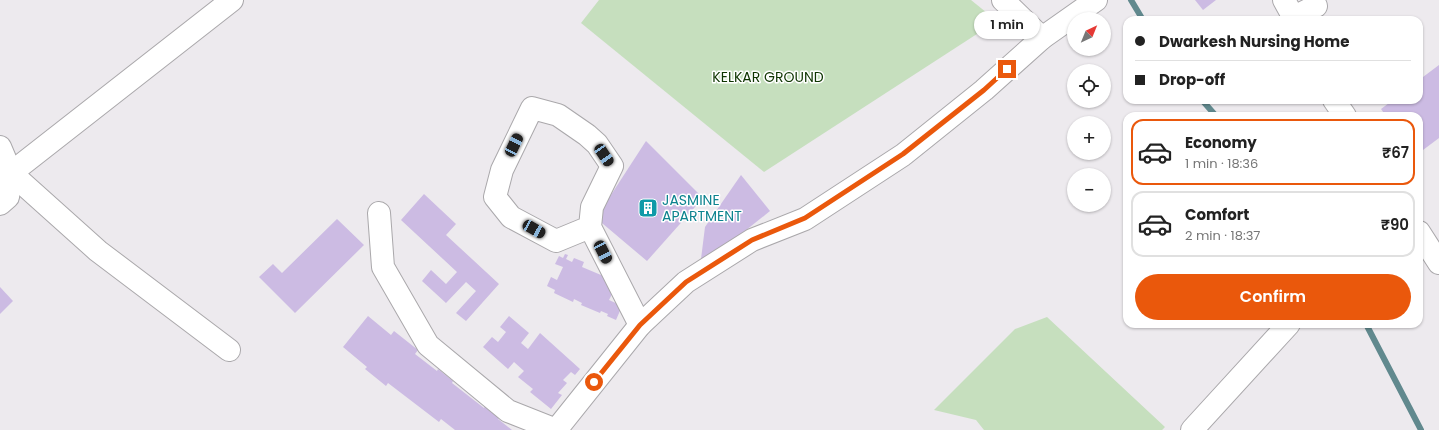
<!DOCTYPE html>
<meta charset="utf-8">
<style>
:root{--surface:#fff;--page:#f2f2f2;--text:#222;--muted:#767676;--line:#e0e0e0;--accent:#ea580c}
body{margin:0;font-family:Poppins,sans-serif;background:var(--page);color:var(--text);height:100vh;display:flex;flex-direction:column;font-size:15px;white-space:nowrap}
*{box-sizing:border-box;margin:0}
p{font-size:13px;color:var(--muted)}
.icon{flex:none;width:22px;height:22px;fill:none;stroke:currentColor;stroke-width:2;stroke-linecap:round;stroke-linejoin:round}
.map{position:relative;flex:1;overflow:hidden}
.panel{position:absolute;left:1123px;top:112px;width:300px;height:216px;display:flex;flex-direction:column;background:var(--surface);border-radius:12px;box-shadow:0 1px 3px #0004}
.panel>*{flex:none}
.guide{position:absolute;left:1123px;top:16px;width:300px;height:88px;border-radius:12px;box-shadow:0 1px 3px #0004;display:grid;align-content:center;height:88px;padding:0 12px;background:var(--surface)}
.needle{width:26px;rotate:43deg}
.controls{position:absolute;left:1067px;top:12px;display:grid;gap:8px}
.controls a{display:grid;place-items:center;width:44px;height:44px;border-radius:50%;background:var(--surface);box-shadow:0 1px 3px #0004;font-size:20px}
.end{position:absolute;width:18px;height:18px;margin:-9px;border:5px solid #ea580c;background:#fff;box-shadow:0 0 0 2px #fff}
.from{border-radius:50%}
.bubble{position:absolute;height:28px;border-radius:14px;background:var(--surface);box-shadow:0 1px 3px #0004;font-size:13px;font-weight:600;line-height:28px;text-align:center}
.car{position:absolute;width:12px;height:24px;margin:-12px -6px;border-radius:5px;box-shadow:0 0 3px 1px #0007;background:linear-gradient(#222 24%,#8ab4d8 0 40%,#222 0 76%,#8ab4d8 0 86%,#222 0)}
.guide b{display:flex;align-items:center;gap:14px;height:38px;font-size:15px}
.guide b+b{border-top:1px solid var(--line)}
.guide i{width:10px;height:10px;background:var(--text)}
ul{padding:7px 0 0;list-style:none}
li{display:flex;align-items:center;gap:12px;height:66px;margin:0 8px 6px;padding:0 4px;border:2px solid var(--line);border-radius:12px}
li div{flex:1}
li b{display:block;font-size:15px}
li em{font-style:normal;font-weight:600}
li.current{border-color:var(--accent)}
li>.icon{width:36px;height:36px;stroke-width:1.5}
.button{display:flex;gap:8px;margin-top:auto;padding:8px 12px}
.button a{flex:1;height:46px;border-radius:24px;background:var(--accent);color:#fff;font-size:16px;font-weight:600;line-height:46px;text-align:center}
.map>svg:first-child{display:block}
.green{fill:#c6dfbe}
.lines{fill:none;stroke-linecap:round;stroke-linejoin:round}
.stream{stroke:#61898e;stroke-width:6}
.building{fill:#ccbbe3}
.minor-casing{stroke:#aaa8ab;stroke-width:24}
.minor{stroke:#fff;stroke-width:22}
.route{stroke:#ea580c;stroke-width:5}
.labels{text-anchor:middle;stroke-width:3;stroke-linejoin:round;paint-order:stroke}
.park-label{font-size:14px;fill:#0e3501;stroke:#fff}
.culture-label{font-size:14px;fill:#0d838f;stroke:#fff;text-anchor:start}
</style>
<div class="map">
<svg width="1439" height="430" viewBox="0 0 1439 430">
<rect width="100%" height="100%" fill="#edeaee"/>
<g class="green">
<polygon points="599,0 971,0 997,21 764,172 581,23"/>
<polygon points="1047,317 1165,427 1162,430 984,430 976,420 934,410 1015,329"/>
</g>
<g class="lines">
<g class="stream">
<polyline points="1131,0 1143,20"/>
<polyline points="1202,100 1216,116"/>
<polyline points="1366,324 1421,430"/>
</g>
</g>
<g class="building">
<polygon points="1195,0 1216,0 1203,10"/>
<polygon points="1439,65 1439,138 1419,153 1419,116 1386,116 1381,109 1393,100 1419,100 1419,80"/>
<polygon points="646,141 703,198 647,261 596,218"/>
<polygon points="741,175 770,211 700,267 705,227"/>
<polygon points="424,194 456,224 446,235 499,284 466,321 456,313 476,291 466,282 446,303 422,281 431,270 446,284 457,272 401,220"/>
<polygon points="337,219 364,245 295,313 259,277 273,264 282,273"/>
<polygon points="565,254 568,255 566,259 572,262 574,258 584,262 582,267 601,275 603,270 632,283 627,294 615,288 609,300 622,306 616,320 607,316 608,314 601,311 600,313 581,305 582,303 574,299 573,302 554,293 555,290 547,286 551,277 557,280 563,267 555,264 559,256 563,258"/>
<polygon points="0,287 13,301 0,314"/>
<polygon points="368,316 391,335 394,331 418,350 415,354 437,371 438,369 453,381 452,383 484,408 486,405 500,417 498,419 512,430 455,430 441,419 439,422 388,383 386,386 365,369 367,367 343,347"/>
<polygon points="509,316 529,333 521,343 528,349 540,333 580,369 575,375 571,372 563,380 567,383 558,393 562,395 551,409 530,392 533,389 518,377 524,371 514,362 508,369 483,347 492,337 498,342 506,332 500,327"/>
</g>
<g class="lines">
<g class="minor-casing">
<g id="minor">
<polyline points="1003,0 1042,38"/>
<polyline points="1284,0 1295,20"/>
<polyline points="1294,17 1316,6"/>
<polyline points="1334,100 1345,116"/>
<polyline points="0,147 11,173 8,197 0,204"/>
<polyline points="379,213 383,267 428,345 508,411 556,430"/>
<polyline points="590,227 556,241 511,217 495,197 502,170 532,108 558,115 587,135 597,144 612,166 592,207 590,227 640,325"/>
<polyline points="1419,232 1439,263"/>
<polyline points="229,350 98,251 11,173 232,0"/>
<polyline points="556,430 640,325 686,282 752,240 805,219 903,155 984,90 1042,38 1096,0"/>
<polyline points="1192,430 1289,324"/>
</g>
</g>
<use href="#minor" class="minor"/>
</g>
<g class="lines">
<polyline class="route" points="594,382 640,325 686,282 752,240 805,218 903,154 984,90 1007,69"/>
</g>
<defs>
<g id="building-square" transform="scale(1)"><rect x="-9" y="-9" width="18" height="18" rx="4" fill="#0f9aa8" stroke="#fff"/><path d="M-4-6H4V6H1V3H-1V6H-4ZM-2.5-4.3h1.7v1.8h-1.7ZM.8-4.3h1.7v1.8H.8ZM-2.5-1h1.7V.8h-1.7ZM.8-1h1.7V.8H.8Z" fill="#fff"/></g>
</defs>
<g fill-rule="evenodd">
<use href="#building-square" x="648" y="208"/>
</g>
<g class="labels">
<g class="park-label">
<text x="768" y="82">KELKAR GROUND</text>
</g>
<g class="culture-label">
<text x="662" y="205">JASMINE<tspan x="662" dy="16">APARTMENT</tspan></text>
</g>
</g>
</svg>
<div class="controls">
<a><svg class="needle" viewBox="-14 -14 28 28"><path d="M0-13l5 13h-10z" fill="#e53935"/><path d="M0 13l5-13h-10z" fill="#767676"/></svg></a>
<a><svg class="icon" aria-label="locate" viewBox="0 0 24 24"><circle cx="12" cy="12" r="6"/><path d="M12 2v4M12 18v4M2 12h4M18 12h4"/></svg></a>
<a>+</a>
<a>−</a>
</div>
<i class="end from" style="left:594px;top:382px"></i>
<i class="end" style="left:1007px;top:69px"></i>
<div class="bubble" style="left:974px;top:11px;width:66px">1 min</div>
<i class="car" style="left:514px;top:145px;rotate:26deg"></i>
<i class="car" style="left:604px;top:155px;rotate:146deg"></i>
<i class="car" style="left:534px;top:229px;rotate:119deg"></i>
<i class="car" style="left:603px;top:252px;rotate:153deg"></i>
<div class="guide">
<b><i class="from"></i>Dwarkesh Nursing Home</b>
<b><i></i>Drop-off</b>
</div>
<section class="panel">
<ul>
<li class="current"><svg class="icon" aria-label="car" viewBox="0 0 24 24"><path d="M5 17H2v-5l4-1 3-4h7l3 4 3 1v5h-3M9 17h6M6 11h13"/><circle cx="7" cy="17" r="2"/><circle cx="17" cy="17" r="2"/></svg><div><b>Economy</b><p>1 min · 18:36</p></div><em>₹67</em></li>
<li><svg class="icon" aria-label="car" viewBox="0 0 24 24"><path d="M5 17H2v-5l4-1 3-4h7l3 4 3 1v5h-3M9 17h6M6 11h13"/><circle cx="7" cy="17" r="2"/><circle cx="17" cy="17" r="2"/></svg><div><b>Comfort</b><p>2 min · 18:37</p></div><em>₹90</em></li>
</ul>
<div class="button"><a>Confirm</a></div>
</section>
</div>
